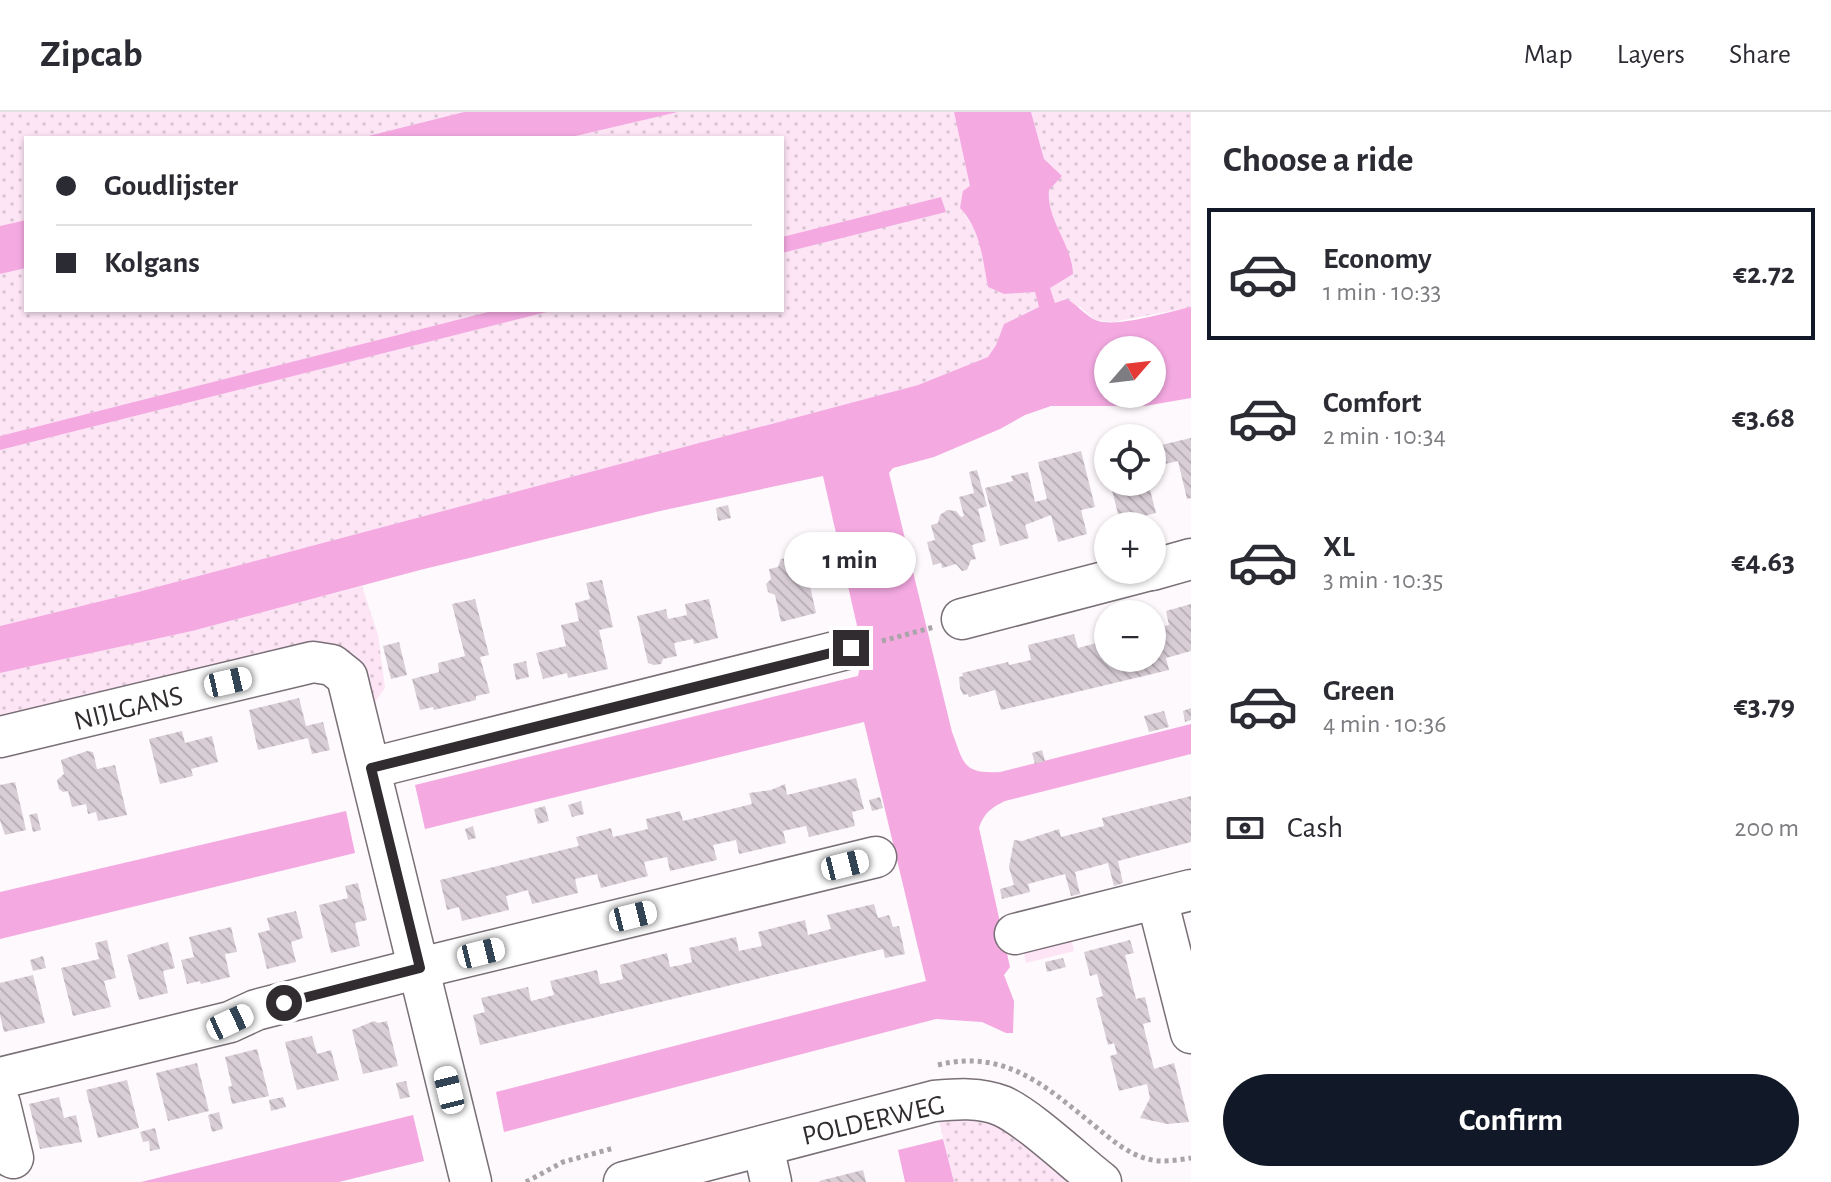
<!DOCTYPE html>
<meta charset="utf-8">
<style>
:root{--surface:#fff;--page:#f2f2f3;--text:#2b2b33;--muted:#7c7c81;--line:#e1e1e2;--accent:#111827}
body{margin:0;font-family:"Alegreya Sans",sans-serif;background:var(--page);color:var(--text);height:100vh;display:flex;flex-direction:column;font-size:30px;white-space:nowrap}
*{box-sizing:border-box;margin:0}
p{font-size:26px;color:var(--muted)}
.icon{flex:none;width:44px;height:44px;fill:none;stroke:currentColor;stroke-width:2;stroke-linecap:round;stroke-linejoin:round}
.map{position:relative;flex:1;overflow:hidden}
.side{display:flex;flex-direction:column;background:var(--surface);width:640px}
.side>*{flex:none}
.hud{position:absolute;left:24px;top:24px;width:760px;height:176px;border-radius:0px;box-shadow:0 2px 6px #0004;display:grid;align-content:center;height:176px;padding:0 32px;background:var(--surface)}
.needle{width:52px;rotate:62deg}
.tools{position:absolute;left:1094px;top:224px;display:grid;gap:16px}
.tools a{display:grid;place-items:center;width:72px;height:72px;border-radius:50%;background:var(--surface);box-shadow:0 2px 6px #0004;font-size:40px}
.end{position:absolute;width:36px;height:36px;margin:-18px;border:10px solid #302c2f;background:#fff;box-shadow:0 0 0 4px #fff}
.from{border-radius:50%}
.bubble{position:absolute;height:56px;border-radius:28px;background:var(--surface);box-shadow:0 2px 6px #0004;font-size:26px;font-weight:700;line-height:56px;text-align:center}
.car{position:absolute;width:24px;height:48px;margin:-24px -12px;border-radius:10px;box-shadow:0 0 6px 2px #0007;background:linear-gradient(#fff 24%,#345 0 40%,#fff 0 76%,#345 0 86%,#fff 0)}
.hud b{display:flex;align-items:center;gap:28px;height:76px;font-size:30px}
.hud b+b{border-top:2px solid var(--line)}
.hud i{width:20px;height:20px;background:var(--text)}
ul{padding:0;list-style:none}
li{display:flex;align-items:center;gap:24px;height:132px;margin:0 16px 12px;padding:0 16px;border:4px solid transparent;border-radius:0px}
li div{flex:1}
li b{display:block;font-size:30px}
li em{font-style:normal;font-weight:700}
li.on{border-color:var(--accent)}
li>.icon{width:72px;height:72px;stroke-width:1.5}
h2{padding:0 32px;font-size:36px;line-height:96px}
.pay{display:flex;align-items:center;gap:20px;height:88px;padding:0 32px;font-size:30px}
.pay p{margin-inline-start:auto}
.button{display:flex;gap:16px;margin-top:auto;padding:16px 32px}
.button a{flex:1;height:92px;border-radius:48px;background:var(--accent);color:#fff;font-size:32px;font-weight:700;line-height:92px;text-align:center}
header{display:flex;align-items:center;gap:48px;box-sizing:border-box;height:112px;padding:0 40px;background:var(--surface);border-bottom:2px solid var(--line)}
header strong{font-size:38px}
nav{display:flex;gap:44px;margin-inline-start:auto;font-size:28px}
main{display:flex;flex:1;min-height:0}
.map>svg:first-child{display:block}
.grass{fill:url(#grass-dots)}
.park{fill:#fde5f6}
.water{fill:#f4a9e1;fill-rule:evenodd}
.building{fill:url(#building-back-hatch)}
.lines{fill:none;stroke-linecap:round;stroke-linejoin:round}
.minor-casing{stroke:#796f76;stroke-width:43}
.path{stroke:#a8a4a7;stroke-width:5;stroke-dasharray:4 4;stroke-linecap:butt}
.minor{stroke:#fff;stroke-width:40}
.route{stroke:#302c2f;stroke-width:10}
.labels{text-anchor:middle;stroke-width:6;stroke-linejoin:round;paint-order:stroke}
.street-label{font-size:28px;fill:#302c2f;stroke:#fff}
</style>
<header>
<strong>Zipcab</strong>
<nav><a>Map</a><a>Layers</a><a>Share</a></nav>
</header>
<main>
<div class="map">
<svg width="1191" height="1070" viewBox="0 0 1191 1070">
<defs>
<pattern id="grass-dots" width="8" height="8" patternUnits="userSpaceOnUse" patternTransform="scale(2)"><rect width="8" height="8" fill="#fde5f6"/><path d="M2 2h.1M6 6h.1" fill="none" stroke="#d9c5d3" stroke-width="1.8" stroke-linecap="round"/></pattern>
<pattern id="building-back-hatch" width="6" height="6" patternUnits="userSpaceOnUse" patternTransform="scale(2)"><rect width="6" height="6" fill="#d9ced6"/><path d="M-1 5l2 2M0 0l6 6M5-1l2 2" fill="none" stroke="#bbb1b8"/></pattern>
</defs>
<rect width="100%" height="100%" fill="#fef9fc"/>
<g class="grass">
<polygon points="0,0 464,0 360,26 26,26 26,108 0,114"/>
<polygon points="678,0 954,0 971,75 960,96 978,122 988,175 1004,182 1035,180 1039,195 1004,212 996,233 988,245 918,273 134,481 0,514 0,338 555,198 782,198 782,141 945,99 941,85 782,125 782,26 567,26"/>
<polygon points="1031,0 1191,0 1191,195 1113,210 1095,208 1080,195 1055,191 1050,176 1072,151 1047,90 1048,78 1044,47"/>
<polygon points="26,156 26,198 496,198 0,324 0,162"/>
<path d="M362 474 378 523 385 576 370 597C357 547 361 532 303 531L0 605V561L192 519Z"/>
<polygon points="964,1003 999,1013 1074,1070 954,1070 938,1005"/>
</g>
<polygon class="park" points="1069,819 1074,839 1026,851 1022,831"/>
<g class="water">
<polygon points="464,0 678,0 567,26 360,26"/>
<path d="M954 0H1031L1044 47 1062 64 1049 78C1046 107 1072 132 1073 162L1050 176 1055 191 1067 187C1077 193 1088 206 1098 209 1121 215 1167 200 1191 195V286L1145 294H1051L1025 303 1000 317 934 345 893 356 889 361 952 620C964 652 963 662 1000 660L1191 612V642L1005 689C991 696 984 701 979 716L1010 855 1004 863 1014 889 1013 921H1006L982 910 936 907 504 1020 496 980 926 869 864 610 425 717 415 673 858 564 863 540 823 364 660 399 420 458 192 519 0 561V514L134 481 918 273 988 245 996 233 1004 212 1039 195 1035 180 1004 182 988 175C982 146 981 118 960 96L963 79 970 74ZM1108 238H1152V282H1108Z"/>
<polygon points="941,85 946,100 782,141 782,125"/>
<polygon points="26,108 26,156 0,162 0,114"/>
<polygon points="496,198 555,198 0,338 0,324"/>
<polygon points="346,699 355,741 0,827 0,780"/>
<polygon points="413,1003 424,1049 339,1070 141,1070"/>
<polygon points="943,1027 954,1070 905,1070 898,1038"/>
</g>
<g class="building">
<polygon points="1153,325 1163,364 1152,367 1152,326"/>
<polygon points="1191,326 1191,386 1187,387 1178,349 1165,352 1161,333"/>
<polygon points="1081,339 1095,395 1081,398 1087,422 1058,430 1051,403 1025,413 1029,426 1000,434 985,376 1013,369 1011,364 1028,360 1035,390 1047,387 1038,350"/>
<polygon points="977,358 987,394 978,397 986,429 972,433 976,447 971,448 967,458 962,459 956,452 942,456 941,451 933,453 927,430 935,428 931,413 938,411 940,403 947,398 956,399 961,405 964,404 959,385 974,381 969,360"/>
<polygon points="1110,370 1148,370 1156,401 1120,410"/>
<polygon points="728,393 731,406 718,409 716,396"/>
<polygon points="816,420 828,470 810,474 816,501 781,510 775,483 768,480 766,472 771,467 769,457 778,455 781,447 789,446 797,450 793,430 796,425"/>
<polygon points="602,468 613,515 599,518 608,557 568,566 567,561 543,567 536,541 566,534 561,513 579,509 575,491 590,487 586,471"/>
<polygon points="475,487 489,543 480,545 490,581 476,584 476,588 434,598 433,595 420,598 412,567 439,560 438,551 465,544 452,492"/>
<polygon points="709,487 718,526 694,532 693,527 674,531 677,544 663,547 661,552 654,553 648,551 637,504 666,497 668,507 687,503 685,492"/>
<polygon points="1191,492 1191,539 1166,546 1169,558 1001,598 995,578 969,585 968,582 963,583 960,576 959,565 963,564 962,561 1008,550 1009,553 1031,548 1028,533 1074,522 1078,536 1100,530 1096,516 1108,513 1108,546 1152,546 1152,517 1169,513 1166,499"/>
<polygon points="399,530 407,563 391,567 383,534"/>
<polygon points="526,549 529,565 516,568 513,552"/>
<polygon points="299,586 306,614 323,610 330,638 312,642 308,626 258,638 249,598"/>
<polygon points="1191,596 1191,608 1185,610 1183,599"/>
<polygon points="1164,599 1169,615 1149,620 1144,604"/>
<polygon points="182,619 185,631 212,624 218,650 191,657 193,664 160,672 149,627"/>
<polygon points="1042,638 1045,649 1035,652 1032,641"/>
<polygon points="87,639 93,640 97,657 115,653 127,703 98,709 96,700 88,702 86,692 72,695 68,679 63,680 59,677 57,668 64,662 61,648"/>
<polygon points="856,666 864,697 852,700 855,714 809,725 806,714 783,719 786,731 739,742 736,728 713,733 717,748 670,759 667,745 644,750 648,764 601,776 597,762 575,767 578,781 532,792 528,778 506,784 509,798 462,809 459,795 447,798 440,768 579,734 576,725 611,716 613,725 648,717 646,707 680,699 683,709 752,692 749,681 771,678 785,672 787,683"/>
<polygon points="15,670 26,718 5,723 0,708 0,673"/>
<polygon points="1191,684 1191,730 1118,749 1123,771 1114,774 1108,751 1075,760 1080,782 1071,784 1065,762 1028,772 1030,780 1002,787 1000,777 1014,773 1009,755 1014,728 1022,729 1059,717 1061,725 1104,714 1102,706"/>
<polygon points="880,685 883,696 872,699 869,688"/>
<polygon points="581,689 584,702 572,705 568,693"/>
<polygon points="545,694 549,709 538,712 534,697"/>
<polygon points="37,701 41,718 33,720 29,703"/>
<polygon points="473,714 476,726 468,728 465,717"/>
<polygon points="358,771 367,808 355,811 360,834 331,841 319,793 348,786 345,774"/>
<polygon points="874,792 878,806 889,803 893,815 899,814 905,842 885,846 883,837 480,933 473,903 485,900 481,886 528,875 531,889 543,886 554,883 550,869 597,858 600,872 612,870 623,867 620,853 667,841 670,855 681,853 692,850 689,836 736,825 739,839 762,834 758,820 805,808 808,823 831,817 827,803"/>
<polygon points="296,799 303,826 291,830 296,850 267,857 258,821 270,818 267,806"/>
<polygon points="231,815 237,840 225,842 230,865 201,872 200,869 187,872 181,848 194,845 189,825"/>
<polygon points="107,828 116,866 104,869 111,895 73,904 61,856 99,847 95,831"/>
<polygon points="1130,828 1134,841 1125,843 1136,887 1145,885 1151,910 1143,912 1154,957 1174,951 1189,1010 1167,1012 1140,1006 1150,986 1147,972 1119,979 1110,944 1117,942 1114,931 1108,933 1096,886 1103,884 1097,862 1090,864 1084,840"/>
<polygon points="168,830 175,856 163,859 168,881 139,888 127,843"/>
<polygon points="43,844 46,856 33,859 30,848"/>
<polygon points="1063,846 1066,855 1047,860 1045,850"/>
<polygon points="33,863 45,911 4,920 0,903 0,871"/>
<polygon points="374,909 378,911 387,909 398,954 363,962 352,918"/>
<polygon points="312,924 317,942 331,938 339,968 297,978 285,930"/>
<polygon points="257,937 269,984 232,992 228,975 232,974 225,945"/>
<polygon points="197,951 209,999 168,1009 156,961"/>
<polygon points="127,968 139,1016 98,1026 86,978"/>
<polygon points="406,969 410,985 400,987 396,971"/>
<polygon points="59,985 64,1006 76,1003 82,1030 40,1037 29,992"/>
<polygon points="283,985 286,995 271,999 269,988"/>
<polygon points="219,1000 223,1017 212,1020 208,1003"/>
<polygon points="155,1016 160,1037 150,1039 149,1029 143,1030 140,1020"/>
<polygon points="863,1058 866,1070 820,1070 819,1069"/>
</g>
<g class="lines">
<g class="minor-casing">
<g id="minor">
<polyline points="1152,458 1191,447"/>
<polyline points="962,507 1150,458"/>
<polyline points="0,625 313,550 332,553 347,565 471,1070"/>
<polyline points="371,656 851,536"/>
<polyline points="1157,787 1191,921"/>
<polyline points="1015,822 1191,778"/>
<polyline points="0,966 230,910 256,898 420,856 876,745"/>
<polyline points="0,992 13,1046"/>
<polyline points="763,1034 771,1070"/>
<path d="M624 1070 934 989C956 987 980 985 1002 994 1029 1006 1075 1050 1101 1070"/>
</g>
</g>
<g class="path">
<polyline points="882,529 934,515"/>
<path d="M938 953C1006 936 1048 976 1096 1015 1112 1028 1128 1042 1148 1047 1161 1051 1178 1048 1191 1046"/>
<polyline points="526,1070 563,1050 614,1036"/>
</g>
<use href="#minor" class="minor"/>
</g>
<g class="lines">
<polyline class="route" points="284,891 420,856 371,656 851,536"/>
</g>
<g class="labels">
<g class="street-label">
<text transform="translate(128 595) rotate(-14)" y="10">NIJLGANS</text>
<text transform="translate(873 1007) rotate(-13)" y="10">POLDERWEG</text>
</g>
</g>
</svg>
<div class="tools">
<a><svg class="needle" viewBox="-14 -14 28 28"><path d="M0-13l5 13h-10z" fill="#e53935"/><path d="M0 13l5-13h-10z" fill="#7c7c81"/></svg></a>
<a><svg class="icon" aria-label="locate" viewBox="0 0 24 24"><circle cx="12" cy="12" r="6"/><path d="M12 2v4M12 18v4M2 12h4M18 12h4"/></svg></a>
<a>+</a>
<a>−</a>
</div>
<i class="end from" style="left:284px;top:891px"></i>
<i class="end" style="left:851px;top:536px"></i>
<div class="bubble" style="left:784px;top:420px;width:132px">1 min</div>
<i class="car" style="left:228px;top:570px;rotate:77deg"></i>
<i class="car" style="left:845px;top:753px;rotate:76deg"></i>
<i class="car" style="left:633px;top:804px;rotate:76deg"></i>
<i class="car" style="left:481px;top:841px;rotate:76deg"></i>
<i class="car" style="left:230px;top:910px;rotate:65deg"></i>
<i class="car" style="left:449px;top:978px;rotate:346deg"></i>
<div class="hud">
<b><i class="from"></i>Goudlijster</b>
<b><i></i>Kolgans</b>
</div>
</div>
<section class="side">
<h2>Choose a ride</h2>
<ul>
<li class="on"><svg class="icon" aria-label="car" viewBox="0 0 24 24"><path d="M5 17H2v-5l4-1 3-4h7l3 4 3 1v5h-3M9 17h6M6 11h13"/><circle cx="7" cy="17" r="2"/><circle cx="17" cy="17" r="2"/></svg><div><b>Economy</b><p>1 min · 10:33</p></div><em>€2.72</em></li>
<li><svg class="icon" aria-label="car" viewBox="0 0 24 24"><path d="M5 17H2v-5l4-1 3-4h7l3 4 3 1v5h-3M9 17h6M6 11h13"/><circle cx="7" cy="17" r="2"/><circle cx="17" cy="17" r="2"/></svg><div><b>Comfort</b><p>2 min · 10:34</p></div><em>€3.68</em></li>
<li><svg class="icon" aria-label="car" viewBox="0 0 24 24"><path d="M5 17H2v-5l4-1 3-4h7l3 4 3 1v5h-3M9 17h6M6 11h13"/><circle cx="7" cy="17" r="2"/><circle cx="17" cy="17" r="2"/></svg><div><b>XL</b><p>3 min · 10:35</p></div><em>€4.63</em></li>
<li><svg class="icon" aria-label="car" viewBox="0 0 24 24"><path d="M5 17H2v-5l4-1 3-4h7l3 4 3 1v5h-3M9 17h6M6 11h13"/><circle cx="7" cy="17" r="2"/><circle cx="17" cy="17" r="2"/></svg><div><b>Green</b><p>4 min · 10:36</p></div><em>€3.79</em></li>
</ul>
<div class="pay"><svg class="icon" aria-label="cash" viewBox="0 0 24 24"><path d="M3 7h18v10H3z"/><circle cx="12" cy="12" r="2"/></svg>Cash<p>200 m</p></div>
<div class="button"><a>Confirm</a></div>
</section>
</main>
